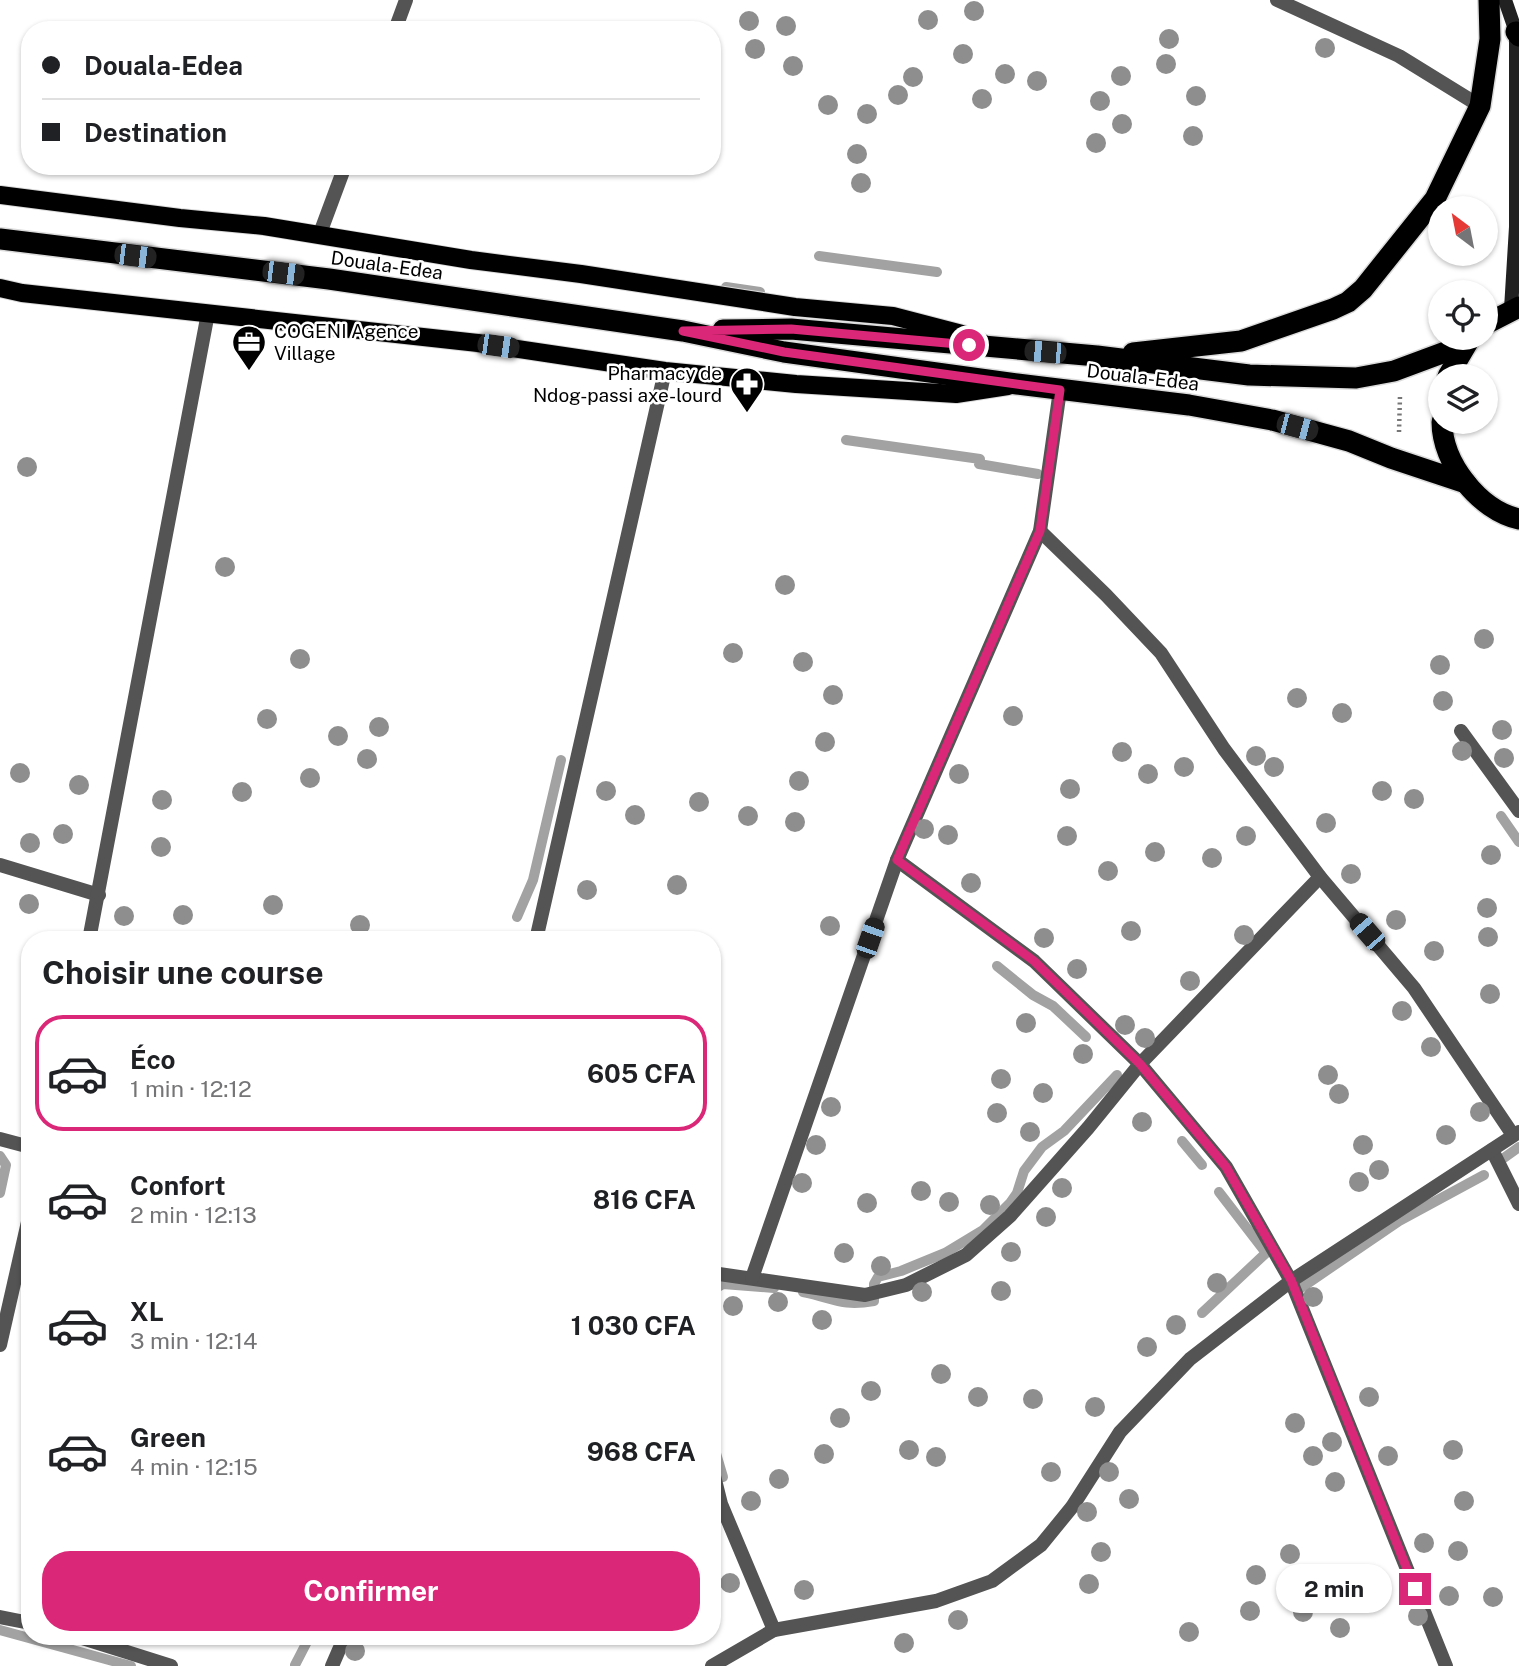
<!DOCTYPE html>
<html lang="fr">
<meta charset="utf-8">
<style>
:root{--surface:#fff;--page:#f2f2f2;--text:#202124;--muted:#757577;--line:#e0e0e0;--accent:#db2777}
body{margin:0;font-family:"Public Sans",sans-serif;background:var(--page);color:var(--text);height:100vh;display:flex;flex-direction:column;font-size:26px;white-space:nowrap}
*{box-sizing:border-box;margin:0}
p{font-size:23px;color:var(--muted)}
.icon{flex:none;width:38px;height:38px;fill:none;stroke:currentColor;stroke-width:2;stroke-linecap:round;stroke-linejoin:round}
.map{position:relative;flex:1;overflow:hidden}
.side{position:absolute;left:21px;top:931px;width:700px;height:714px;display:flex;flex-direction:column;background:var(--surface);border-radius:28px;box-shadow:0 2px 5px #0004}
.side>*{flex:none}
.guide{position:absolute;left:21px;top:21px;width:700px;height:154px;border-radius:28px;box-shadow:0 2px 5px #0004;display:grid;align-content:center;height:154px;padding:0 21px;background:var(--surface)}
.needle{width:46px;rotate:328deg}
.fabs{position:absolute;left:1428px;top:196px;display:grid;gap:14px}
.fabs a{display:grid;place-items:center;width:70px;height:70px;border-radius:50%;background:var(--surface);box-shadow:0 2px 5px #0004;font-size:35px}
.end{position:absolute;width:32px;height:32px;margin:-16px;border:9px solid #db2777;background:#fff;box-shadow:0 0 0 4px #fff}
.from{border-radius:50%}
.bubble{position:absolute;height:49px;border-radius:24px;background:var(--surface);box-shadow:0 2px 5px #0004;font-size:23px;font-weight:700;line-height:49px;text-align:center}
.car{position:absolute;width:21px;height:42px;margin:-21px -10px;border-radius:9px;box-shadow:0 0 5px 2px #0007;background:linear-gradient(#222 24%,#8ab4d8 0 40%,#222 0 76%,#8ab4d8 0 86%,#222 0)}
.guide b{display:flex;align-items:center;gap:24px;height:66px;font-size:26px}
.guide b+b{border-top:2px solid var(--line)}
.guide i{width:18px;height:18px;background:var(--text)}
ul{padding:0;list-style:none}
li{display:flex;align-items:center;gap:21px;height:116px;margin:0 14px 10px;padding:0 7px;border:4px solid transparent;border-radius:28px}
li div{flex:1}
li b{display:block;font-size:26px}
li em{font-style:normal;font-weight:700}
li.active{border-color:var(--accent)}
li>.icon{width:63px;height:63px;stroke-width:1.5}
h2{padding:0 21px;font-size:32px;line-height:84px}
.action{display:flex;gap:14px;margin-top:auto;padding:14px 21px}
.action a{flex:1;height:80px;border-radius:28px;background:var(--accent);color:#fff;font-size:28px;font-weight:700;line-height:80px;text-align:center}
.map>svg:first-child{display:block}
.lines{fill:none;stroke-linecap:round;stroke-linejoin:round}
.stream{stroke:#a2a2a2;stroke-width:10}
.primary-casing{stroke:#dbdbdb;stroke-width:20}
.highway-casing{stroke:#dbdbdb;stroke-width:24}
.path{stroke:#767676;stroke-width:4.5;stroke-dasharray:2 3.5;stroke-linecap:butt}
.street{stroke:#545454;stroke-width:14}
.secondary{stroke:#212121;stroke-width:14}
.primary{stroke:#000;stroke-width:18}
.highway{stroke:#000;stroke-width:21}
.tree{fill:#8e8e8e}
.route{stroke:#db2777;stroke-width:9}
.labels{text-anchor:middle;stroke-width:5;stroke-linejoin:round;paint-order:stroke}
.street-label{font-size:19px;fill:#000;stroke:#fff}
.poi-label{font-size:19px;fill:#000;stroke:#fff;text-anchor:start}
</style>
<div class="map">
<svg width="1519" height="1666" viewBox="0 0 1519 1666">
<rect width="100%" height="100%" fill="#fff"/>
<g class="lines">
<g class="stream">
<polyline points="819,256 937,272"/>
<polyline points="726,287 760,292"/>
<polyline points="846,440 980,459 979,464 1038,474"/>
<polyline points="1501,816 1519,842"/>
<polyline points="517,917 533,880 561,760"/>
<polyline points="997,966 1033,995 1053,1006 1086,1037"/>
<polyline points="1182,1141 1202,1165"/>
<polyline points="0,1156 6,1165 0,1193"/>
<polyline points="1501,1160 1519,1147"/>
<polyline points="1298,1290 1399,1221 1484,1175"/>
<path d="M803 1292C834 1298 841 1307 874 1301V1284L878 1277 901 1271 945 1253 983 1230 1010 1203 1017 1193 1024 1171 1042 1147 1064 1131 1117 1075"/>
<polyline points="712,1301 713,1290 723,1284 774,1288"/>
<polyline points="1202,1313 1266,1253 1219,1192"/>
<polyline points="712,1440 723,1477"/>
<polyline points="0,1630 131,1666"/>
<polyline points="295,1665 310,1636"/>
</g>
<g class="primary-casing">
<g id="primary">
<polyline points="0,195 180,218 264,226 471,260 581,274 795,307 893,316 966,335 981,342"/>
<polyline points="0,288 22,293 478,343 665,371 796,384 956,394 1008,386"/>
</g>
</g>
<g class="highway-casing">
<g id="highway">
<polyline points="1516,32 1519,36"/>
<polyline points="0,239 329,279 683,331 784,352 1017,384 1189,405 1272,420 1349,441 1391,458 1466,483"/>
<polyline points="1486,324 1519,307"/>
<polyline points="723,330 791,329 1097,356 1249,375 1356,378 1394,371 1464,345"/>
<polyline points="1133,353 1241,341 1333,309 1348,302 1363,289 1435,199 1480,106 1490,39 1489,0"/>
<polyline points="1448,376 1468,342"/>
<path d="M1442 422C1442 463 1479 510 1519 519"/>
</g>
</g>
<polyline class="path" points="1399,432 1400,396"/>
<g class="street">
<polyline points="1277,0 1399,56 1480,106"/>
<polyline points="395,30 406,0"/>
<polyline points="319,236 345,166"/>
<polyline points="1040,531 1106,595 1161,653 1224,749 1320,877 1414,988 1513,1135"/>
<polyline points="1461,731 1519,811"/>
<polyline points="897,860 1034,961 1140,1064 1226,1167 1291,1281 1446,1666"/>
<polyline points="0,865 99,895"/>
<polyline points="89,940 208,313"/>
<polyline points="536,940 665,371"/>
<polyline points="0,1139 30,1147"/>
<polyline points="1492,1150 1519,1204"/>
<polyline points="712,1273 865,1295 906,1285 966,1255 1010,1216 1088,1128 1140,1064 1320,877"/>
<polyline points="752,1278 897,860 1040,531 1060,390"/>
<polyline points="0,1345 30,1213"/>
<polyline points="712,1468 721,1504 774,1630"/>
<polyline points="0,1617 30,1623"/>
<polyline points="76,1636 171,1666"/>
<polyline points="332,1666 345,1636"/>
<polyline points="712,1666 774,1630 936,1601 992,1581 1041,1545 1072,1507 1120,1432 1190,1359 1291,1281 1519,1132"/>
</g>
<polyline class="secondary" points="1505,0 1516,32 1516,227 1511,309"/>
<use href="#primary" class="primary"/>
<use href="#highway" class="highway"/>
</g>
<g class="tree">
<circle cx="974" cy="11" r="10"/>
<circle cx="928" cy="20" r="10"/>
<circle cx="749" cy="21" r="10"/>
<circle cx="786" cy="26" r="10"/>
<circle cx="1169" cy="39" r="10"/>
<circle cx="1325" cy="48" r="10"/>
<circle cx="755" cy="49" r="10"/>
<circle cx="963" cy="54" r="10"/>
<circle cx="1166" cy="64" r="10"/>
<circle cx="793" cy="66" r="10"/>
<circle cx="1005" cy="74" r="10"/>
<circle cx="1121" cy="76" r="10"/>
<circle cx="913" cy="77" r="10"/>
<circle cx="1037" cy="81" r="10"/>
<circle cx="898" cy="95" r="10"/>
<circle cx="1196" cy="96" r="10"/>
<circle cx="982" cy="99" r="10"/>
<circle cx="1100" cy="101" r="10"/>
<circle cx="828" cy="105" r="10"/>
<circle cx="867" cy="114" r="10"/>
<circle cx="1122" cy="124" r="10"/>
<circle cx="1193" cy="136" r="10"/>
<circle cx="1096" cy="143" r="10"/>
<circle cx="857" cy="154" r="10"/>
<circle cx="861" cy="183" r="10"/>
<circle cx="27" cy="467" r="10"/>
<circle cx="225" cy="567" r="10"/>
<circle cx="785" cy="585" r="10"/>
<circle cx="1484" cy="639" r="10"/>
<circle cx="733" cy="653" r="10"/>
<circle cx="300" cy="659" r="10"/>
<circle cx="803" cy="662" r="10"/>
<circle cx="1440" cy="665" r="10"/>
<circle cx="833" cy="695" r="10"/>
<circle cx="1297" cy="698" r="10"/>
<circle cx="1443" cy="701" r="10"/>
<circle cx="1342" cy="713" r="10"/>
<circle cx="1013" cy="716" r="10"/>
<circle cx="267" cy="719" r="10"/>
<circle cx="379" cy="727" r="10"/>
<circle cx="1502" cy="730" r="10"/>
<circle cx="338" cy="736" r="10"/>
<circle cx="825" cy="742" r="10"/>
<circle cx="1462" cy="751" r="10"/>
<circle cx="1122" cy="752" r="10"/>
<circle cx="1256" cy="756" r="10"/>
<circle cx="1504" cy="758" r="10"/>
<circle cx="367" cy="759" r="10"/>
<circle cx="1184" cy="767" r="10"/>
<circle cx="1274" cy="767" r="10"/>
<circle cx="20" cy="773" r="10"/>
<circle cx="959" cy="774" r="10"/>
<circle cx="1148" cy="774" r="10"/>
<circle cx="310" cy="778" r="10"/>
<circle cx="799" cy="781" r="10"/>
<circle cx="79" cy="785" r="10"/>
<circle cx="1070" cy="789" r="10"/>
<circle cx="606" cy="791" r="10"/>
<circle cx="1382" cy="791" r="10"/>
<circle cx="242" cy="792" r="10"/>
<circle cx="1414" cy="799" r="10"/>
<circle cx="162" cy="800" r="10"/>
<circle cx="699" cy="802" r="10"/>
<circle cx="635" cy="815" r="10"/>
<circle cx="748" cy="816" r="10"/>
<circle cx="795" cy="822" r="10"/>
<circle cx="1326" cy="823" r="10"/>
<circle cx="924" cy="829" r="10"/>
<circle cx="63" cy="834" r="10"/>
<circle cx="948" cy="835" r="10"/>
<circle cx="1067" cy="836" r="10"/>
<circle cx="1246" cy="836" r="10"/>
<circle cx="30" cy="843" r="10"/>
<circle cx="161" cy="847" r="10"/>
<circle cx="1155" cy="852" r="10"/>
<circle cx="1491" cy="855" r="10"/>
<circle cx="1212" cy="858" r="10"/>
<circle cx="1108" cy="871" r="10"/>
<circle cx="1351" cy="874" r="10"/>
<circle cx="971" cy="883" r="10"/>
<circle cx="677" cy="885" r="10"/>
<circle cx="587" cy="890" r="10"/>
<circle cx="29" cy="904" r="10"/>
<circle cx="273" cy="905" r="10"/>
<circle cx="1487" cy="908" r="10"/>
<circle cx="183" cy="915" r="10"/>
<circle cx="124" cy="916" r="10"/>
<circle cx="1396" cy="920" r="10"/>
<circle cx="360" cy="925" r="10"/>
<circle cx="830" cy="926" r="10"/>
<circle cx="1131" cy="931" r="10"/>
<circle cx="1244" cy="935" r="10"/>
<circle cx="1488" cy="937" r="10"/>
<circle cx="1044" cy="938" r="10"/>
<circle cx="1434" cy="951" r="10"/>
<circle cx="1077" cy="969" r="10"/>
<circle cx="1190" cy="981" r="10"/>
<circle cx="1490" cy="994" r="10"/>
<circle cx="1402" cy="1011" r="10"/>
<circle cx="1026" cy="1023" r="10"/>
<circle cx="1125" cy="1025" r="10"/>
<circle cx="1145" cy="1038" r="10"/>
<circle cx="1431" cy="1047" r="10"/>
<circle cx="1083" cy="1054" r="10"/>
<circle cx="1328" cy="1075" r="10"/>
<circle cx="1001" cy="1079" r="10"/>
<circle cx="1043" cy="1093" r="10"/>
<circle cx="1339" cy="1094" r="10"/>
<circle cx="831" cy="1107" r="10"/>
<circle cx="1480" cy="1112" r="10"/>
<circle cx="997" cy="1113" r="10"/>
<circle cx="1142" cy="1122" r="10"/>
<circle cx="1030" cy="1132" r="10"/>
<circle cx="1446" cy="1135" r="10"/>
<circle cx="816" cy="1145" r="10"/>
<circle cx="1363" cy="1145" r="10"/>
<circle cx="1379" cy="1170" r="10"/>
<circle cx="1359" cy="1182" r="10"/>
<circle cx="802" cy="1183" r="10"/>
<circle cx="1062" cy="1188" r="10"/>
<circle cx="921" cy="1191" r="10"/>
<circle cx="949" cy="1202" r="10"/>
<circle cx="867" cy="1203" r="10"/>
<circle cx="990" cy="1205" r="10"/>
<circle cx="1046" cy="1217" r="10"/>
<circle cx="1011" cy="1252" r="10"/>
<circle cx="844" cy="1253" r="10"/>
<circle cx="881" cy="1266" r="10"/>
<circle cx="1217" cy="1283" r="10"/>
<circle cx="1001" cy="1291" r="10"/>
<circle cx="922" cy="1292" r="10"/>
<circle cx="1313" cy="1297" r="10"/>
<circle cx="778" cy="1302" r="10"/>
<circle cx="733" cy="1306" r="10"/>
<circle cx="822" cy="1320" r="10"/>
<circle cx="1176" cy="1325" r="10"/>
<circle cx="1147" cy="1347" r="10"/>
<circle cx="941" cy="1374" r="10"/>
<circle cx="871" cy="1391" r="10"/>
<circle cx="978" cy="1397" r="10"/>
<circle cx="1369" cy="1397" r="10"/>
<circle cx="1033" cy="1399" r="10"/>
<circle cx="1095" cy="1407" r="10"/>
<circle cx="840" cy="1418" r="10"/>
<circle cx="1295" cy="1423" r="10"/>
<circle cx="1332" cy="1442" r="10"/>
<circle cx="909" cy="1450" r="10"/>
<circle cx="1453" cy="1450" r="10"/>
<circle cx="824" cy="1454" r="10"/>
<circle cx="1313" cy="1456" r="10"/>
<circle cx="1388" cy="1456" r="10"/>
<circle cx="936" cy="1457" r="10"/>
<circle cx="1051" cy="1472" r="10"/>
<circle cx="1109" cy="1472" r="10"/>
<circle cx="779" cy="1479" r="10"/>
<circle cx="1335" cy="1482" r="10"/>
<circle cx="1129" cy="1499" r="10"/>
<circle cx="751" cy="1501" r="10"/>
<circle cx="1464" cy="1501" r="10"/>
<circle cx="1087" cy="1512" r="10"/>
<circle cx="1424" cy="1543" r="10"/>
<circle cx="1458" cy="1551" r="10"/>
<circle cx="1101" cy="1552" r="10"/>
<circle cx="1290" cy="1554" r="10"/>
<circle cx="1256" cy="1575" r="10"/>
<circle cx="730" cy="1583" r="10"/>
<circle cx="1089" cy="1584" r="10"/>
<circle cx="804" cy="1590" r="10"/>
<circle cx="1449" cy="1596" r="10"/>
<circle cx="1493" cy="1597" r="10"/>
<circle cx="1250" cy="1611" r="10"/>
<circle cx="1303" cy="1612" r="10"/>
<circle cx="1418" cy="1616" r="10"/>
<circle cx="958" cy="1620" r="10"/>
<circle cx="1340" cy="1628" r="10"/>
<circle cx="1189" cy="1632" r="10"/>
<circle cx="904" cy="1643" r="10"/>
<circle cx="355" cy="1651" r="10"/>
</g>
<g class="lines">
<polyline class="route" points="969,345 791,329 683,331 784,352 1060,390 1040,531 897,860 1034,961 1140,1064 1226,1167 1291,1280 1415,1589"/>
</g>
<defs>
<g id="office-pin" transform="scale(1.75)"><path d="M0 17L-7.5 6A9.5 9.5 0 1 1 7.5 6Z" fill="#000" stroke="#fff"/><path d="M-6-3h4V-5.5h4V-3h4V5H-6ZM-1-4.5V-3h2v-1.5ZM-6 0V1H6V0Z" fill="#fff"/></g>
<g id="pharmacy-pin" transform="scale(1.75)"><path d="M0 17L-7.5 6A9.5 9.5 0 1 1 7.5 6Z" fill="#000" stroke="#fff"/><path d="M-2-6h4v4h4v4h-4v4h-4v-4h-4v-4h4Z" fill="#fff"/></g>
</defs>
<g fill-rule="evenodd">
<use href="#office-pin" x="249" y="342"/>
<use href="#pharmacy-pin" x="747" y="384"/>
</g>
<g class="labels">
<g class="street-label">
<text transform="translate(387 265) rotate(8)" y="7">Douala-Edea</text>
<text transform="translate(1143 377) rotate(7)" y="7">Douala-Edea</text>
</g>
<g class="poi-label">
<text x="274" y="338">COGENI Agence<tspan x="274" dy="22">Village</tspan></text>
<text x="722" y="380" text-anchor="end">Pharmacy de<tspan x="722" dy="22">Ndog-passi axe-lourd</tspan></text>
</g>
</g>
</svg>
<div class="fabs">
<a><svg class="needle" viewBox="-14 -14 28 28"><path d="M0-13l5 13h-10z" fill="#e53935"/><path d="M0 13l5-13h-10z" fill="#757577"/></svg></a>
<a><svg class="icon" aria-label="locate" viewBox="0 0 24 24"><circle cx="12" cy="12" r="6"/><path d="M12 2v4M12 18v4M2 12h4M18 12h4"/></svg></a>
<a><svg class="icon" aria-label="layers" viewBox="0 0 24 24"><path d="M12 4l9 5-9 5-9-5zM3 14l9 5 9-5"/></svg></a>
</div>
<i class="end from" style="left:969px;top:345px"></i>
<i class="end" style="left:1415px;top:1589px"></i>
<div class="bubble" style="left:1276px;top:1564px;width:116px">2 min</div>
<i class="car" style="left:135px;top:256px;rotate:97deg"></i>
<i class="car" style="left:283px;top:273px;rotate:97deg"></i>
<i class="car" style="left:498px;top:346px;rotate:98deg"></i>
<i class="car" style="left:1045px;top:352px;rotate:275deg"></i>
<i class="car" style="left:1297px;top:427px;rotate:105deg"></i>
<i class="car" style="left:1367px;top:932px;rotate:319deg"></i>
<i class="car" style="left:870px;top:938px;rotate:19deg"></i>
<div class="guide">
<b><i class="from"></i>Douala-Edea</b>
<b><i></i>Destination</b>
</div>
<section class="side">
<h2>Choisir une course</h2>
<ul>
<li class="active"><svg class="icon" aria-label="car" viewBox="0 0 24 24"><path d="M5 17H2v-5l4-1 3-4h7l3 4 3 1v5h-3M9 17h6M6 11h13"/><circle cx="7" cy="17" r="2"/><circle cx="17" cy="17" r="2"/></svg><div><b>Éco</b><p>1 min · 12:12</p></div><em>605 CFA</em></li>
<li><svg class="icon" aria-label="car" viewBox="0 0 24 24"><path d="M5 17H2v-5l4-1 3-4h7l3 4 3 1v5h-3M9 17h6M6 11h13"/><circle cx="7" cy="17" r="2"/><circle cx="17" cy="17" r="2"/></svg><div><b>Confort</b><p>2 min · 12:13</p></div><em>816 CFA</em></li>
<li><svg class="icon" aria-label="car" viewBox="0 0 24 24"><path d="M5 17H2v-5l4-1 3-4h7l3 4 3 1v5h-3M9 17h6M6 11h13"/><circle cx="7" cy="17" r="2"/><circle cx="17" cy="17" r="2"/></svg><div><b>XL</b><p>3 min · 12:14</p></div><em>1 030 CFA</em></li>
<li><svg class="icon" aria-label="car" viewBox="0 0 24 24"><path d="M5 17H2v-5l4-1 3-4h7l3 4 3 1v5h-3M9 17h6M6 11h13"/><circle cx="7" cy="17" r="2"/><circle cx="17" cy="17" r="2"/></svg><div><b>Green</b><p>4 min · 12:15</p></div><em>968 CFA</em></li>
</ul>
<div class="action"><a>Confirmer</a></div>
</section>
</div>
